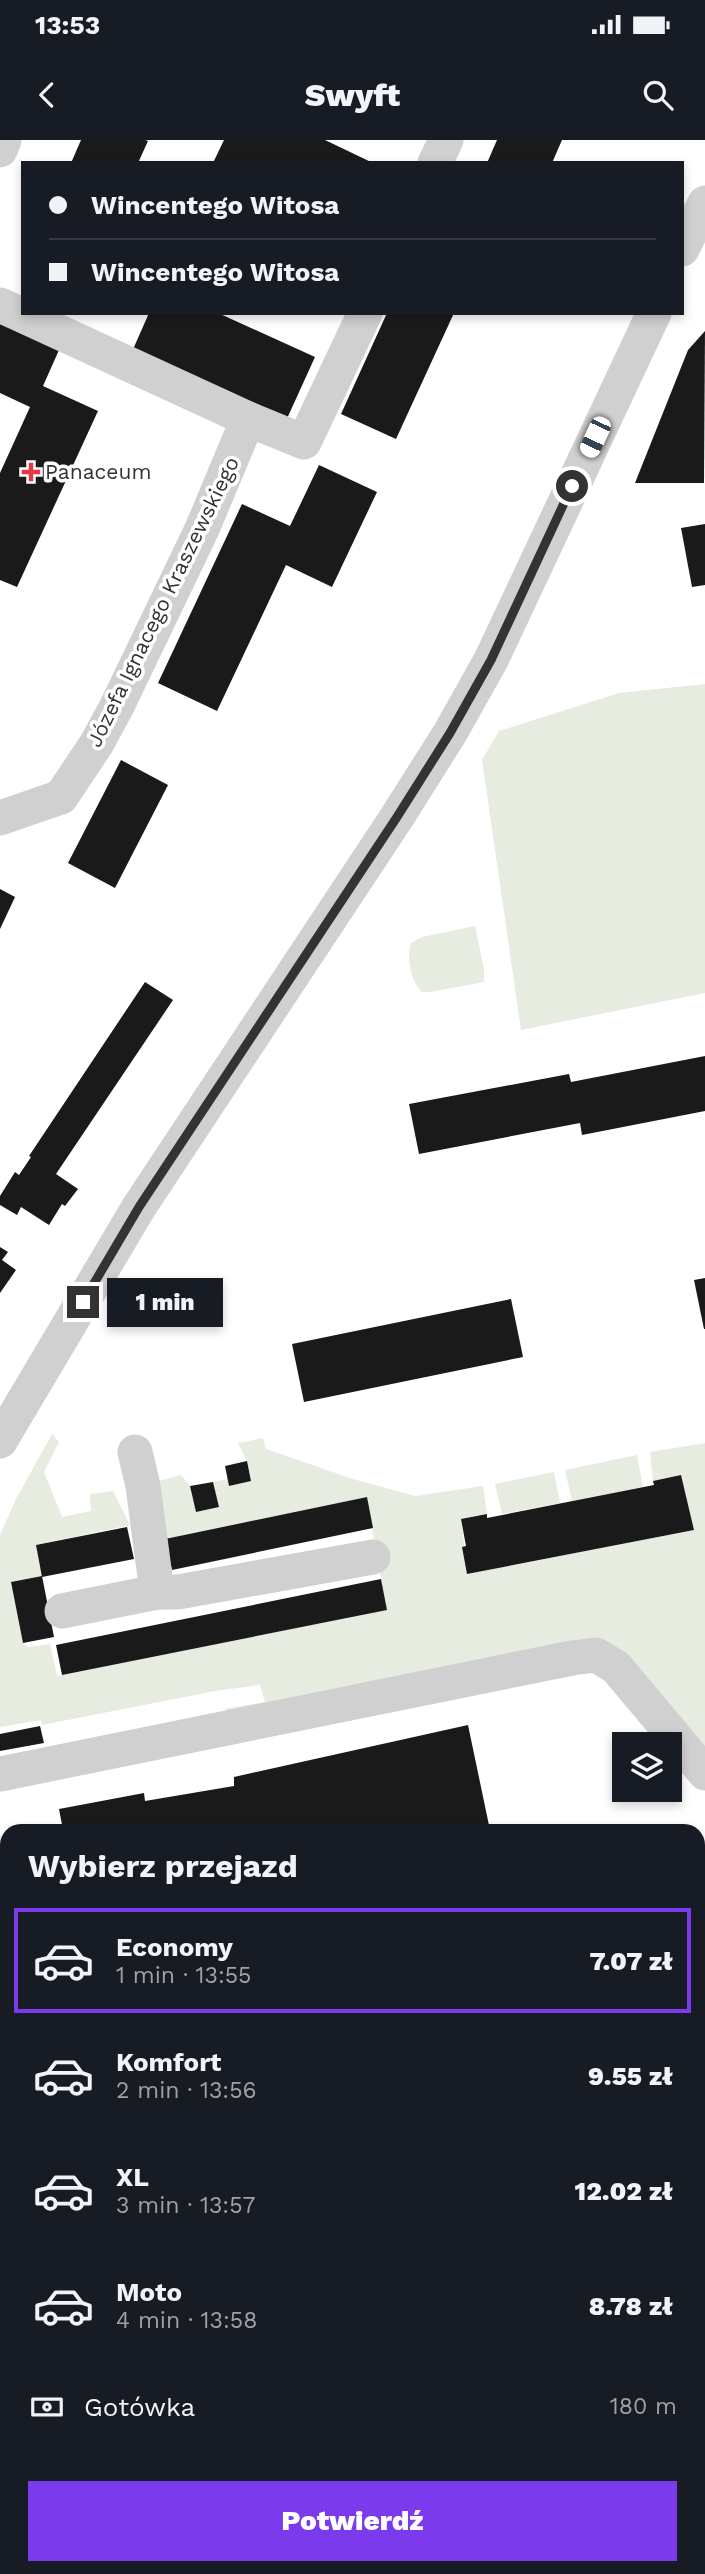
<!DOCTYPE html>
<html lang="pl">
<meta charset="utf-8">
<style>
:root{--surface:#171b24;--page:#242831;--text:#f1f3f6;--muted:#9ea1a6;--line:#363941;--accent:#7c3aed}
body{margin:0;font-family:"Work Sans",sans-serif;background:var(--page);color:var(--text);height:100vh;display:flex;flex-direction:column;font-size:26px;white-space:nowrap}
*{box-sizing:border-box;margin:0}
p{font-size:23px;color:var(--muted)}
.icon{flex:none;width:38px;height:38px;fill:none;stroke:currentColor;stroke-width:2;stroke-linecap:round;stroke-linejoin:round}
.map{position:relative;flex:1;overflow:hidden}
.side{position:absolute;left:0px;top:1684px;width:705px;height:751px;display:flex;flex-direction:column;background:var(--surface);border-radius:21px 21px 0 0;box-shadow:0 4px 10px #0003}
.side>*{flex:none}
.banner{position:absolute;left:21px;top:21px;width:663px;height:154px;border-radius:0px;box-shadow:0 4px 10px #0003;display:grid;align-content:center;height:154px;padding:0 28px;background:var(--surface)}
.controls{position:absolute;left:612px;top:1592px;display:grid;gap:14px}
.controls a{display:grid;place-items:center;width:70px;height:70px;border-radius:0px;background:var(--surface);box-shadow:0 4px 10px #0003;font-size:35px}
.end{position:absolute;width:32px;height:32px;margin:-16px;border:9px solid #333;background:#fff;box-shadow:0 0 0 4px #fff}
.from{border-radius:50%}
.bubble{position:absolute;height:49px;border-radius:0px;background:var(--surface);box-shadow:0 4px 10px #0003;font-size:23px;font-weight:800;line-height:49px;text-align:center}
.car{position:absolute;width:21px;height:42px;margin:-21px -10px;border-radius:9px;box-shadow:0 0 5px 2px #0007;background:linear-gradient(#fff 24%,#345 0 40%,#fff 0 76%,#345 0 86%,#fff 0)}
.banner b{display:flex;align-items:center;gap:24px;height:66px;font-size:26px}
.banner b+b{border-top:2px solid var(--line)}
.banner i{width:18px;height:18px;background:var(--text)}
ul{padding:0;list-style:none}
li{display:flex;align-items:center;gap:21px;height:105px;margin:0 14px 10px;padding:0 14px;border:4px solid transparent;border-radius:0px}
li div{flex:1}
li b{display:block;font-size:26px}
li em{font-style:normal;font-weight:800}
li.active{border-color:var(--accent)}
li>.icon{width:63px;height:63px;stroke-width:1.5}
h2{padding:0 28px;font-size:32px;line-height:84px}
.pay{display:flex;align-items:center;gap:18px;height:77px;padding:0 28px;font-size:26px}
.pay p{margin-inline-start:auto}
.button{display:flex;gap:14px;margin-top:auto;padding:14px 28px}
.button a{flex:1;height:80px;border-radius:0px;background:var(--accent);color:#fff;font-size:28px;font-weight:800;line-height:80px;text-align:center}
.status{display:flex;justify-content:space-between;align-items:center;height:49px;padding:0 35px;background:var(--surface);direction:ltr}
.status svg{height:19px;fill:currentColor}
header{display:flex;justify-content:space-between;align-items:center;height:91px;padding:0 28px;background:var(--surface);font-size:32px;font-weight:800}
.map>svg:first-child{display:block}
.green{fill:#e6ecdf}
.building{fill:#1a1a1a}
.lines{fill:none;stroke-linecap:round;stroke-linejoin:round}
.minor{stroke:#d0d0d0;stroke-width:35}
.route{stroke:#333;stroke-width:9}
.poi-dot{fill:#e63946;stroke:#fff;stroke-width:2.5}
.labels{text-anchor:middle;stroke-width:7;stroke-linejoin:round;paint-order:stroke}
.poi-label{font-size:21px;fill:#333;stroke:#fff;text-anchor:start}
.street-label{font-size:21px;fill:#333;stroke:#fff}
</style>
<div class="status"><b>13:53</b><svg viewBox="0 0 49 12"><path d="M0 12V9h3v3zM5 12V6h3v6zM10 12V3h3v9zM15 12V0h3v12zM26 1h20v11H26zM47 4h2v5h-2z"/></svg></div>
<header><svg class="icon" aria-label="back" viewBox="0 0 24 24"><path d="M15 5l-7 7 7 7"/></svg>Swyft<svg class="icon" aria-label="search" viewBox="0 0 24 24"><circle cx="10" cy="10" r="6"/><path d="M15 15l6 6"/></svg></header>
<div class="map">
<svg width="705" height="2434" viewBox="0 0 705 2434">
<rect width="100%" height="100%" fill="#fff"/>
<g class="green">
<polygon points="705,544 705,853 521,890 482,620 499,591 619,553"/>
<path d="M475 786 484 829V842L431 852H422C411 842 406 818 411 803L422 797Z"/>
<polygon points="52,1294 59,1302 44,1332 62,1377 91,1371 90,1354 113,1351 130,1385 36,1405 42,1436 11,1442 23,1503 28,1507 50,1504 57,1536 387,1470 366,1357 165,1399 159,1341 181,1335 190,1346 196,1372 219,1367 213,1342 228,1339 230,1346 251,1340 247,1321 238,1303 263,1298 266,1309 353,1339 415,1356 483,1346 487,1374 461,1379 468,1434 694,1390 681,1336 653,1341 650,1312 705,1303 705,1621 602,1499 227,1577 225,1569 265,1562 260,1545 215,1551 42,1585 41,1580 0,1587 0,1395 16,1359"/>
<polygon points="637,1315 643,1347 572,1361 565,1330"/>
<polygon points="554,1332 560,1363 502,1374 495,1344"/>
<polygon points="705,1775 705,2012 698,2013 698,1776"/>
<polygon points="705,2269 705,2434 603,2434 607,2427 698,2427 698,2280"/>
<polygon points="533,2427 576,2427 572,2434 528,2434"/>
</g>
<g class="building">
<polygon points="81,0 145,0 148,1 138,23 71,23"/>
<polygon points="224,0 325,0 373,23 213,23"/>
<polygon points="497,0 562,0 552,23 487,23"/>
<polygon points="149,173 218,173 315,217 285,283 131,214"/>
<polygon points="387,173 454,173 396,299 341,274"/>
<polygon points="0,184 59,210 43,246 98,271 17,447 0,440 0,333 30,267 0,253"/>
<polygon points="705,191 704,343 635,343 688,210"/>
<polygon points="319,325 377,352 332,447 286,425 217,571 158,543 242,364 290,386"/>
<polygon points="705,384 705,445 692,447 681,388"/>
<polygon points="121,620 168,645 115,748 68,723"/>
<polygon points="0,749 15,757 0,789"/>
<polygon points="145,842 173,860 56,1034 78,1049 65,1066 62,1064 49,1085 21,1067 17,1075 0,1065 0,1056 15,1032 19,1035 31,1017 29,1016"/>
<polygon points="705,916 705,971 582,995 580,983 419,1014 409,964 569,934 571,942"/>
<polygon points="0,1107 8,1112 2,1120 16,1130 0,1153"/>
<polygon points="705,1138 705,1189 704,1189 694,1140"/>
<polygon points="511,1159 523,1217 304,1262 292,1204"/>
<polygon points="247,1321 251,1341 229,1346 225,1326"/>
<polygon points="681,1335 694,1390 467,1434 462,1407 466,1406 461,1379 487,1374 487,1378 654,1345 653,1341"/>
<polygon points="213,1342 219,1367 196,1372 190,1346"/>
<polygon points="367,1357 373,1388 172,1430 165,1399"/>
<polygon points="127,1387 134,1419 42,1437 36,1405"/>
<polygon points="42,1436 54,1497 23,1503 11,1442"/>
<polygon points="381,1439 387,1470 62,1535 56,1505"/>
<polygon points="468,1585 490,1690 63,1690 59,1669 144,1653 145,1661 234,1646 234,1637"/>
<polygon points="40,1586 44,1603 0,1611 0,1594"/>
<polygon points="0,1897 7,1901 7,1974 0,1970"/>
</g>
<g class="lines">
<g class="minor">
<polyline points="0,10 4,0"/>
<polyline points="435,23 446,0"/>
<polyline points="682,109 705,63"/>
<polyline points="0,165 248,279"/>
<polyline points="0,678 61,657 97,603 117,566 202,389 248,279 304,302 365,173"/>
<polyline points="0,1301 139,1067 397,677 450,593 491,520 654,173"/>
<polyline points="135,1312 143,1346 157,1452 178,1452 373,1417"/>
<polyline points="62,1471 157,1452"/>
<polyline points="0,1634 572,1518 596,1515 616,1527 705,1633"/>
<polyline points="698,2027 705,2025"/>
<polyline points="698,2247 705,2233"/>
<polyline points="589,2434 593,2427"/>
</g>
</g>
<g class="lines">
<polyline class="route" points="83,1162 139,1067 397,677 450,593 491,520 572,346"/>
</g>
<path class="poi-dot" d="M27.5 321.5h7v7h7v7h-7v7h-7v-7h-7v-7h7z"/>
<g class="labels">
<g class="poi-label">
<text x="45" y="339">Panaceum</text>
</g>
<g class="street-label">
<text transform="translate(163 462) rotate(-64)" y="7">Józefa Ignacego Kraszewskiego</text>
</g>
</g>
</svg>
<div class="controls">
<a><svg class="icon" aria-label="layers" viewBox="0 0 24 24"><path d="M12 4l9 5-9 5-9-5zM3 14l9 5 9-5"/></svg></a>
</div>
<i class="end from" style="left:572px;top:346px"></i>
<i class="end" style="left:83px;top:1162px"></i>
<div class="bubble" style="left:107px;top:1138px;width:116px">1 min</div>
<i class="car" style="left:595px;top:297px;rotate:205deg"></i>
<div class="banner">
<b><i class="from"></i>Wincentego Witosa</b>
<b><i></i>Wincentego Witosa</b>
</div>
<section class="side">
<h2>Wybierz przejazd</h2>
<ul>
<li class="active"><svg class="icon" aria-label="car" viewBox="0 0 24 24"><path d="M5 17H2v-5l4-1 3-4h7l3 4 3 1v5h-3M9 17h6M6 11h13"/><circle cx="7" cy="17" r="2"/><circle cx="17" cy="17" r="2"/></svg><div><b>Economy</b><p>1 min · 13:55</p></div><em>7.07 zł</em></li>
<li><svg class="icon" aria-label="car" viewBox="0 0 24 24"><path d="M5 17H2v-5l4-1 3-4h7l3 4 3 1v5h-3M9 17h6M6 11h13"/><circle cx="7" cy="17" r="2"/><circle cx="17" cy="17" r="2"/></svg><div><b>Komfort</b><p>2 min · 13:56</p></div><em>9.55 zł</em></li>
<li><svg class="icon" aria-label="car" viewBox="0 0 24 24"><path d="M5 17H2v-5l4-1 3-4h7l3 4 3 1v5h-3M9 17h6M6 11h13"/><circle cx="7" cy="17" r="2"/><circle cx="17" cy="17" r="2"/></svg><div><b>XL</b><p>3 min · 13:57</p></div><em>12.02 zł</em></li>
<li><svg class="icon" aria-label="car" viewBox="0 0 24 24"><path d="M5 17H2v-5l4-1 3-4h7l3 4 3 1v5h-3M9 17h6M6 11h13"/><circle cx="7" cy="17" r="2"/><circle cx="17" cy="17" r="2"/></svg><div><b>Moto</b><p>4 min · 13:58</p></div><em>8.78 zł</em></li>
</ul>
<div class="pay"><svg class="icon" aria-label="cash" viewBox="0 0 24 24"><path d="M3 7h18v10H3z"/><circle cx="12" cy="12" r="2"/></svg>Gotówka<p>180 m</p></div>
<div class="button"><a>Potwierdź</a></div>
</section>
</div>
